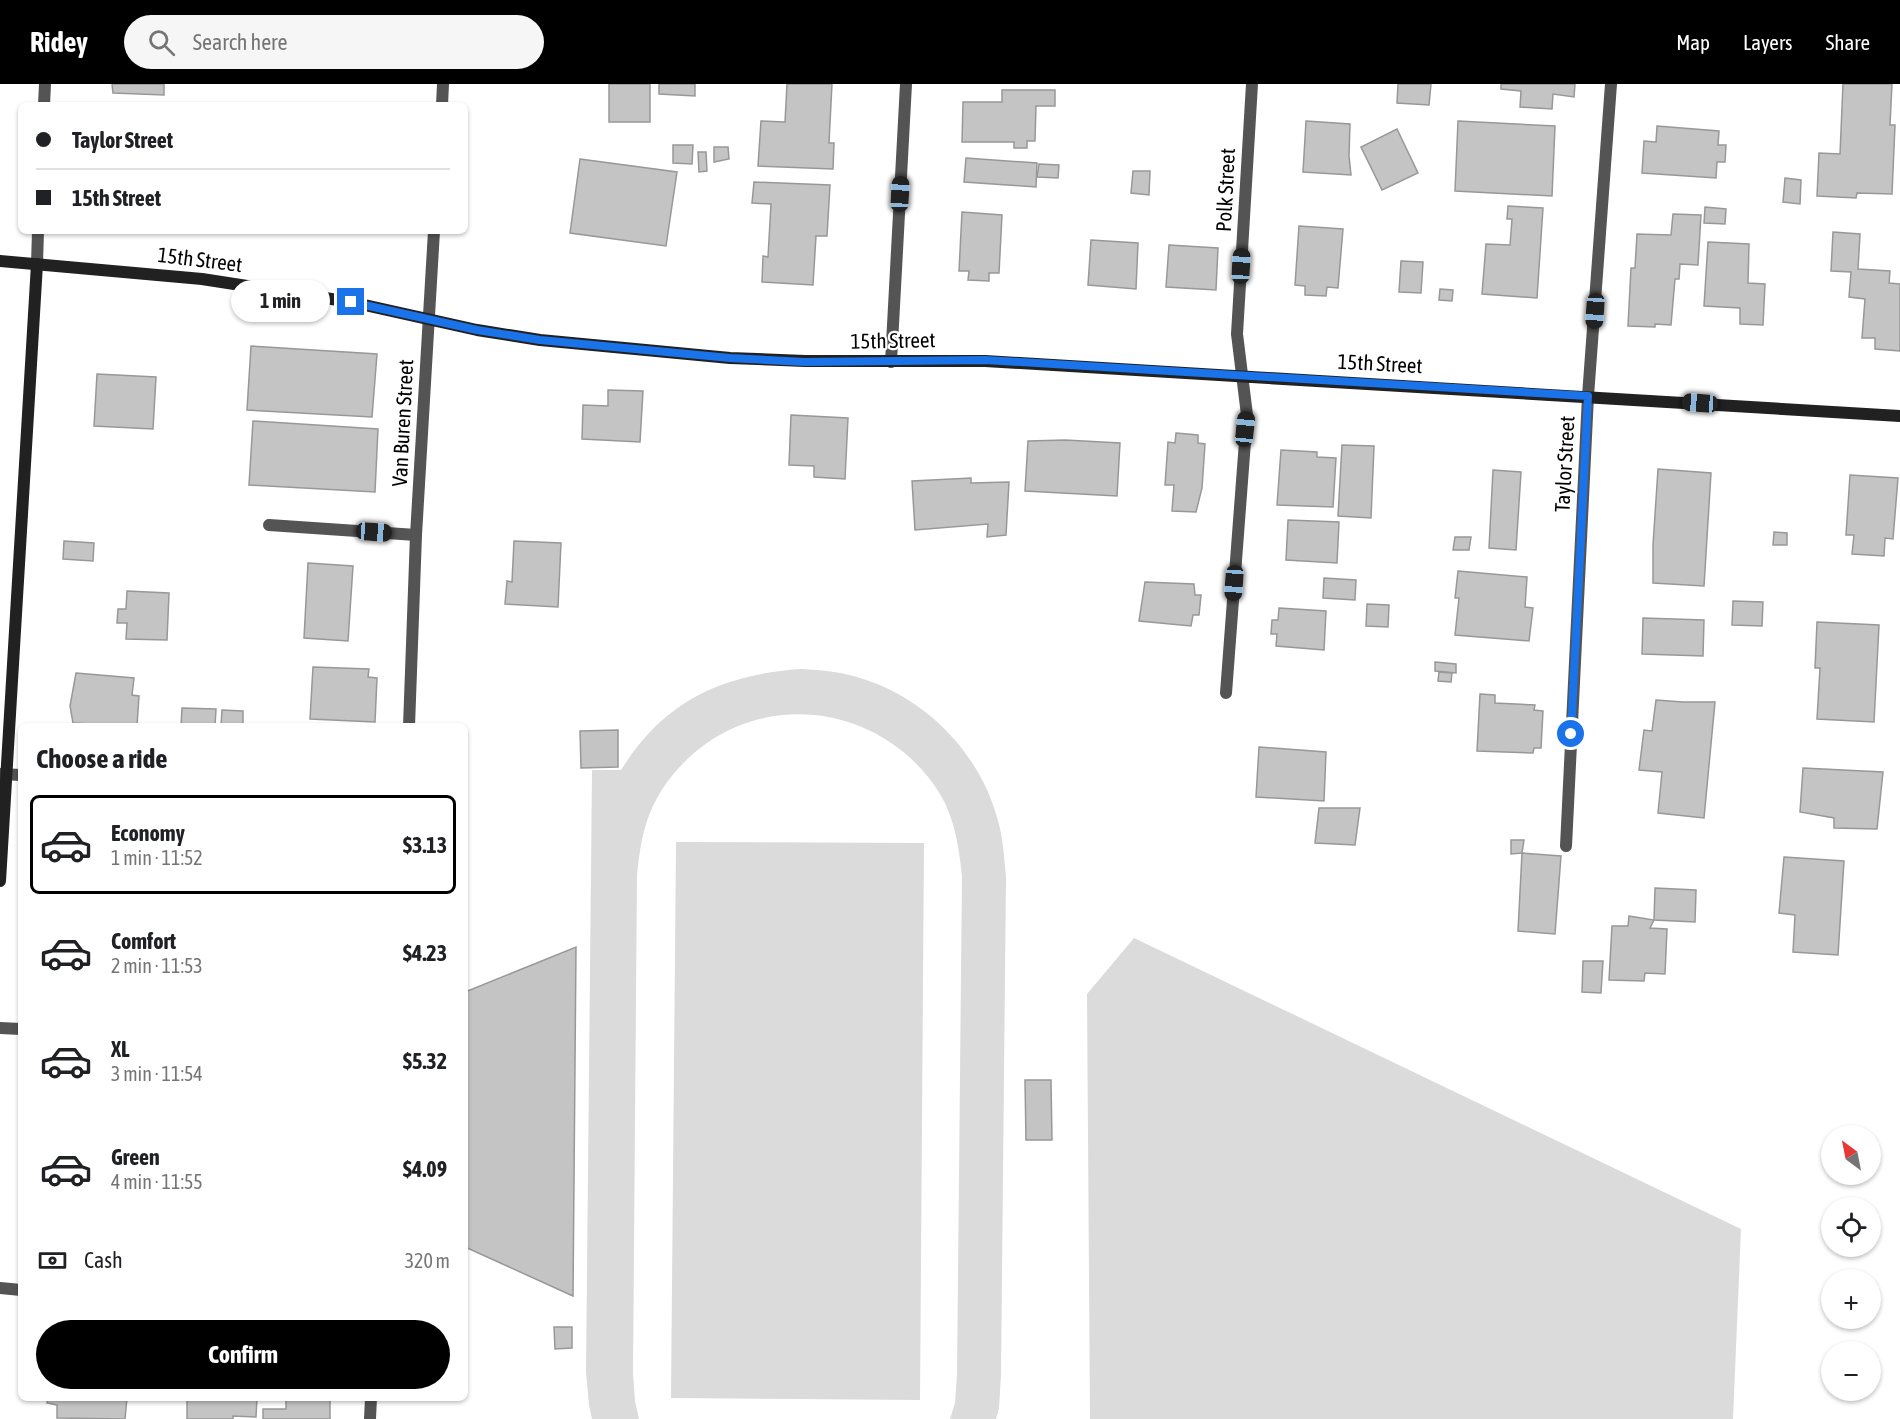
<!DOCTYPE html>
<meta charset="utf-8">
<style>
:root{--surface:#fff;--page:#f6f6f6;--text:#202124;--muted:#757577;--line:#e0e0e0;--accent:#000}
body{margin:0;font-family:"Asap Condensed",sans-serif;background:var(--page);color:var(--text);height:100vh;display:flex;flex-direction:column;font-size:22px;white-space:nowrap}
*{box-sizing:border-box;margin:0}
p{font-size:20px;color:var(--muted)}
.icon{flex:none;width:33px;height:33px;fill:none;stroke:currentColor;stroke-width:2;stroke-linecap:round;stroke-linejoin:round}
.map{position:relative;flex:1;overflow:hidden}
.sheet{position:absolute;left:18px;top:639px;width:450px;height:678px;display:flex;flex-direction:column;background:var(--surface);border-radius:9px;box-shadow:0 2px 4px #0004}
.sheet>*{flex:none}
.top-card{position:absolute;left:18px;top:18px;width:450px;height:132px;border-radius:9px;box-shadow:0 2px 4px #0004;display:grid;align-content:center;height:132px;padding:0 18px;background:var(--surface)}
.needle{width:39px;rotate:328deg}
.buttons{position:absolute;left:1821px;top:1041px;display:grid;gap:12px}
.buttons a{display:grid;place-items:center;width:60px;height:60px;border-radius:50%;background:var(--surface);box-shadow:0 2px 4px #0004;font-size:30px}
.end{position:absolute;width:27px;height:27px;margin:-14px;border:8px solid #1a73e8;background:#fff;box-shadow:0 0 0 3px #fff}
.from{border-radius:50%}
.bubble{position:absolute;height:42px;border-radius:21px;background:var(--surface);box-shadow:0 2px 4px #0004;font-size:20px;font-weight:700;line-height:42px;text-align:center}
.car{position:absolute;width:18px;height:36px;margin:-18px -9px;border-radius:8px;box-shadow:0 0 4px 2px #0007;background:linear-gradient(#222 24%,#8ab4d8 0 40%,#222 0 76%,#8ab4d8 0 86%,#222 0)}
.top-card b{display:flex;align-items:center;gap:21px;height:57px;font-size:22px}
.top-card b+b{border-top:2px solid var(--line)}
.top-card i{width:15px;height:15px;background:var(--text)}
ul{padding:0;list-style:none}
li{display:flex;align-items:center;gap:18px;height:99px;margin:0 12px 9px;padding:0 6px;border:3px solid transparent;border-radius:9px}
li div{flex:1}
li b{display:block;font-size:22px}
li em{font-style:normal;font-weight:700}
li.on{border-color:var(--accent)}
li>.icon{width:54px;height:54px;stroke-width:1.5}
h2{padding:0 18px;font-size:27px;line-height:72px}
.pay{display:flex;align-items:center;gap:15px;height:66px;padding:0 18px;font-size:22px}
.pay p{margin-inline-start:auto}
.primary-button{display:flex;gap:12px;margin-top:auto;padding:12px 18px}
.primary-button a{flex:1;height:69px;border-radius:36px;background:var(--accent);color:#fff;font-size:24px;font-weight:700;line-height:69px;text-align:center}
header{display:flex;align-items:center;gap:36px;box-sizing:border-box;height:84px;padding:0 30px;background:var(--accent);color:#fff}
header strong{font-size:28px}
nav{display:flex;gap:33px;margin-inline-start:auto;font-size:21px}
.search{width:420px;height:54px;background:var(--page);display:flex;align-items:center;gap:15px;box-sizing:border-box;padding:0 21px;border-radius:33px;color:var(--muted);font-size:22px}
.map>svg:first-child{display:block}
.green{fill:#dbdbdb}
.building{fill:#c4c4c4;stroke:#989898;stroke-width:1.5}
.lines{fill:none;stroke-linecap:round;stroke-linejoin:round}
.lane{stroke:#545454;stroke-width:12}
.street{stroke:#545454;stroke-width:12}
.secondary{stroke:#212121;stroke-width:12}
.route{stroke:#1a73e8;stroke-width:8}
.labels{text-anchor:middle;stroke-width:4.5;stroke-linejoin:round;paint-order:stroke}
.street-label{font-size:21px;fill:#000;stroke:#fff}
</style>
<header>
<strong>Ridey</strong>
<div class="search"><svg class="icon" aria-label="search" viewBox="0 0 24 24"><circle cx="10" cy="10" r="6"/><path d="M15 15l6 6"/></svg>Search here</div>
<nav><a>Map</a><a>Layers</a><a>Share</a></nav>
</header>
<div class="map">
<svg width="1900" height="1335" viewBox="0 0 1900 1335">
<rect width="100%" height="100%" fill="#fff"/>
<g class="green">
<path d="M800 585C822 586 843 588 863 595 925 614 978 668 996 730 1003 751 1004 772 1006 793L1001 1291 999 1324 996 1335H950L955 1319 957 1291 962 792C959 764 955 735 940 710 891 630 784 605 707 659 680 678 657 706 647 737 641 755 639 772 637 791L633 1289 635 1317 639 1335H592L589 1321 586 1288 592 686H621C664 617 721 591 800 585Z"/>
<polygon points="676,758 924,759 920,1316 671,1314"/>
<polygon points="1134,854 1741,1145 1733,1335 1090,1335 1087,910"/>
</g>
<g class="building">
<polygon points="112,0 164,0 164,11 113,9"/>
<rect x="609" y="0" width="41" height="38"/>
<polygon points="659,0 695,0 695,12 659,10"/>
<polygon points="787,0 832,0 829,59 834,59 833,85 758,82 761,37 785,38"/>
<polygon points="1398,0 1431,0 1429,21 1397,19"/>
<polygon points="1501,0 1575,0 1574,13 1553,10 1552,25 1520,23 1521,7 1501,5"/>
<polygon points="1843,0 1892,0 1890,41 1895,41 1892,110 1857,109 1856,114 1817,112 1819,69 1840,70"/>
<polygon points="1002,6 1055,6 1055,22 1036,22 1035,57 1027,57 1027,64 1014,64 1014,58 962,58 963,18 1002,18"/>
<polygon points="1306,37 1350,40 1349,72 1351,91 1303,88"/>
<polygon points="1458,37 1555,42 1552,112 1455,107"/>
<polygon points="1657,42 1719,47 1718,61 1726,61 1725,78 1717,78 1716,94 1642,89 1644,57 1656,58"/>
<polygon points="1397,45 1418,89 1382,106 1361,63"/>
<polygon points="673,61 693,61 692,80 673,79"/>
<polygon points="714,63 728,63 729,75 714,78"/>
<polygon points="698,68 706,68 707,87 699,88"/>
<polygon points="966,74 1037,79 1036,103 964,98"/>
<polygon points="580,75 677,88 666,162 570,149"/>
<polygon points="1039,80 1059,81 1058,94 1037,93"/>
<polygon points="1133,87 1150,87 1149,111 1131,109"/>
<polygon points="1785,94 1801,96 1800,120 1783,118"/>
<polygon points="754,98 830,101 827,152 816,152 813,201 762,198 763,172 768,173 771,120 752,119"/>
<polygon points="1508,122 1543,124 1537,214 1482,210 1486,160 1510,161 1512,135 1507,135"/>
<polygon points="1705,123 1726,125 1725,140 1704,139"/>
<polygon points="962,128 1002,131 999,189 989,189 989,197 968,196 969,187 959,187"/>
<polygon points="1673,130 1701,131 1698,181 1680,180 1679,195 1675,195 1671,241 1655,240 1655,243 1628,242 1631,184 1635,184 1637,150 1671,151"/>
<polygon points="1299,142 1343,145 1338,204 1327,203 1326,212 1305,211 1305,202 1295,201"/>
<polygon points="1833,148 1860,150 1858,185 1890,187 1889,199 1900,200 1900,267 1875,265 1875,254 1862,254 1865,215 1849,213 1851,188 1831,187"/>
<polygon points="1091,156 1138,159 1136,205 1088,201"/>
<polygon points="1708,158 1749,160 1748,199 1765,200 1763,241 1740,240 1740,224 1704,222"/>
<polygon points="1169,161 1218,164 1216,206 1166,203"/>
<polygon points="1401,177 1423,178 1421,209 1399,208"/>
<polygon points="1440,205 1453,206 1452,217 1439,216"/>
<polygon points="251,262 377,270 372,333 247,326"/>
<polygon points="97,290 156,293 153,345 94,342"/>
<polygon points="608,306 643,307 640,358 582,355 583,321 608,322"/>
<polygon points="791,331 848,334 845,395 814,393 814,382 789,381"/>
<polygon points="253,337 378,345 375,408 249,401"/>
<polygon points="1176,349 1198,351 1198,359 1205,360 1202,404 1196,428 1172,427 1174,401 1165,401 1168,358 1175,359"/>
<polygon points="1065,356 1120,359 1117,412 1025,407 1028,357"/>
<polygon points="1342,361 1374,362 1371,434 1338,432"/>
<polygon points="1281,366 1317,368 1317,373 1336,374 1333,423 1277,421"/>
<polygon points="1658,385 1711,389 1704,502 1653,499 1653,461"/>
<polygon points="1493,386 1521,388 1516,466 1489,464"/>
<polygon points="1850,391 1898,394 1893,455 1885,454 1884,472 1852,470 1854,451 1846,451"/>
<polygon points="971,394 971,399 1009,398 1006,451 987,453 988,440 915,446 912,397"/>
<polygon points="1288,436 1339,438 1337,479 1286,476"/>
<polygon points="1774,448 1787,449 1787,461 1773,461"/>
<polygon points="1455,453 1471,453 1469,466 1453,466"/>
<polygon points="64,457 94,459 93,477 63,475"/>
<polygon points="514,457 561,459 558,523 505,520 507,497 512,498"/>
<polygon points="308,479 353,482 348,557 304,554"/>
<polygon points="1458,487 1527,493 1525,523 1533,524 1529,557 1455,551 1459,514 1455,514"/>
<polygon points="1324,494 1356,496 1355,516 1323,514"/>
<polygon points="1145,498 1194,500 1195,511 1201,511 1199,531 1193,531 1191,542 1139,537"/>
<polygon points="127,507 169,509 167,556 126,555 127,539 117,539 118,525 126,525"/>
<polygon points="1733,517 1763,518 1762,542 1732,541"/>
<polygon points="1367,520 1389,521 1388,543 1366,542"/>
<polygon points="1279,524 1326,527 1324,566 1276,562 1277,550 1271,550 1272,536 1278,536"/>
<polygon points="1643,534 1704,536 1703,572 1642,570"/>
<polygon points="1817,538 1879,541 1874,638 1817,635 1820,584 1815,584"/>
<polygon points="1435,578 1456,580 1456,589 1435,587"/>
<polygon points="313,583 369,585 368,593 377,594 375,638 310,635"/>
<polygon points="1439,588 1452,589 1451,598 1438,597"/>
<polygon points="76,589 134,594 132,611 139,612 137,642 73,639 70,622"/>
<polygon points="1480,610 1495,611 1495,619 1535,621 1534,626 1543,627 1541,664 1534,664 1533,669 1477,667"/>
<polygon points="1656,616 1683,618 1715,618 1704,734 1658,729 1662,688 1639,686 1644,646 1652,647"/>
<polygon points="182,624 216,625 215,642 181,642"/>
<polygon points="222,626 243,627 243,642 221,642"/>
<polygon points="618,646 618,683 581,684 580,647"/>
<polygon points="1259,663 1326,668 1324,717 1256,713"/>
<polygon points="1803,684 1883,688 1877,745 1834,744 1834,734 1800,728"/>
<polygon points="1319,724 1360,724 1355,761 1315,759"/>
<polygon points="1511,756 1524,756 1522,769 1511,770"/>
<polygon points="1522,769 1561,772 1555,850 1518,847"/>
<polygon points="1784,773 1844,777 1838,871 1793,868 1795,831 1779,829"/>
<polygon points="1655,804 1696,806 1695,838 1654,836"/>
<polygon points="1629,832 1654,836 1650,844 1667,845 1665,890 1645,889 1644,897 1609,896 1612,842 1628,842"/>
<polygon points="576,863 573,1212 465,1163 465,908"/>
<polygon points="1583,877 1603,877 1601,909 1582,908"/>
<polygon points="1025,996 1051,996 1052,1056 1026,1056"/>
<polygon points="554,1243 572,1243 572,1264 555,1265"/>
<polygon points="48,1314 127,1314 125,1335 57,1334 57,1321 47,1319"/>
<polygon points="187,1314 257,1314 256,1333 233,1332 233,1335 187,1335"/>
<polygon points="286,1314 330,1314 330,1335 263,1335 263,1325 286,1325"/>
</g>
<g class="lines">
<g class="lane">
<polyline points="269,441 416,451"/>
<polyline points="0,944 21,945"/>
</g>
<g class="street">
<polyline points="44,21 45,0"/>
<polyline points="442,21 443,0"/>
<polyline points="37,180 38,147"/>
<polyline points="891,278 906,0"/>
<polyline points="1226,609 1247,331 1237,250 1252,0"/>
<polyline points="409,642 416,451 434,147"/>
<polyline points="0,690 21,691"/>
<polyline points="1566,762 1588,312 1611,0"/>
<polyline points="0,1204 21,1206"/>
<polyline points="370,1335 371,1314"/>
</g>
<g class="secondary">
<polyline points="0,177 202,195 351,218 477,246 540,256 730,274 805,277 985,277 1900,332"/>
<polyline points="0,797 37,180"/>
</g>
</g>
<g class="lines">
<polyline class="route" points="351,218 477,246 540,256 730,274 805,278 985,276 1588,312 1571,650"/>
</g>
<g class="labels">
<g class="street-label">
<text transform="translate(1226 106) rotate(-87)" y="7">Polk Street</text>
<text transform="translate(200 176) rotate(7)" y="7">15th Street</text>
<text transform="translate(893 257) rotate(-1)" y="7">15th Street</text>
<text transform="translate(1380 280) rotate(3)" y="7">15th Street</text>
<text transform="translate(403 339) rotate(-87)" y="7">Van Buren Street</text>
<text transform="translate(1565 380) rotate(-87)" y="7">Taylor Street</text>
</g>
</g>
</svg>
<div class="buttons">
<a><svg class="needle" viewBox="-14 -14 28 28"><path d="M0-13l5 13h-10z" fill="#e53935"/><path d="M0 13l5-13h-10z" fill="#757577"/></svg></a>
<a><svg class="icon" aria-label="locate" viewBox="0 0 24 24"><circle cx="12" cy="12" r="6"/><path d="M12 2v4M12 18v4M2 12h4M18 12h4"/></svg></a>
<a>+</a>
<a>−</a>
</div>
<i class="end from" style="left:1571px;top:650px"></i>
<i class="end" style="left:351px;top:218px"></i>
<div class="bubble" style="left:231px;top:196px;width:99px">1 min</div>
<i class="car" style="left:900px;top:110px;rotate:3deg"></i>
<i class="car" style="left:1241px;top:182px;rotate:3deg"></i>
<i class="car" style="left:1595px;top:227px;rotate:184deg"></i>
<i class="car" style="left:1700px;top:319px;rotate:274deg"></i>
<i class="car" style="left:1245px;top:345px;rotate:6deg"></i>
<i class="car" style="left:374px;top:448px;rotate:94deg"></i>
<i class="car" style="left:1234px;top:499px;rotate:184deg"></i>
<div class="top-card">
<b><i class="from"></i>Taylor Street</b>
<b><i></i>15th Street</b>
</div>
<section class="sheet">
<h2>Choose a ride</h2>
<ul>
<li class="on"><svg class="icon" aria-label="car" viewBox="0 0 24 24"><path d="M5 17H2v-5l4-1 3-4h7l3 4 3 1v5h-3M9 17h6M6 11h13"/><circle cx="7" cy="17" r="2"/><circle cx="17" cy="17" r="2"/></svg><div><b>Economy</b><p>1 min · 11:52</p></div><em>$3.13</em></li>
<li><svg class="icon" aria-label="car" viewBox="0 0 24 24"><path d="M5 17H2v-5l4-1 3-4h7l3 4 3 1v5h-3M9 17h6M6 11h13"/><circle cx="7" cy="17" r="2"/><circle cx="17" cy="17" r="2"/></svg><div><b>Comfort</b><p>2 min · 11:53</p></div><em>$4.23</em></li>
<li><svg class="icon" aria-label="car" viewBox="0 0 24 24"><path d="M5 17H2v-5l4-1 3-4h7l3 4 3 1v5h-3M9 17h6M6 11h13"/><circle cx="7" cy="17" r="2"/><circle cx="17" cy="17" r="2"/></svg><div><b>XL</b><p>3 min · 11:54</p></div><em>$5.32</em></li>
<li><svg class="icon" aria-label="car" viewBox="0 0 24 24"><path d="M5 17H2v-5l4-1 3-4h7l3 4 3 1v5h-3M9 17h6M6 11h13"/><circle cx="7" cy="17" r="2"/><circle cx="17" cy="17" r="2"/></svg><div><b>Green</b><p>4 min · 11:55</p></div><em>$4.09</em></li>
</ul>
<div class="pay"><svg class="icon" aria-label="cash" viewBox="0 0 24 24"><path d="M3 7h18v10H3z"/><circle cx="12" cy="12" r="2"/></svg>Cash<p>320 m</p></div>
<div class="primary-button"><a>Confirm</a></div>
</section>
</div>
